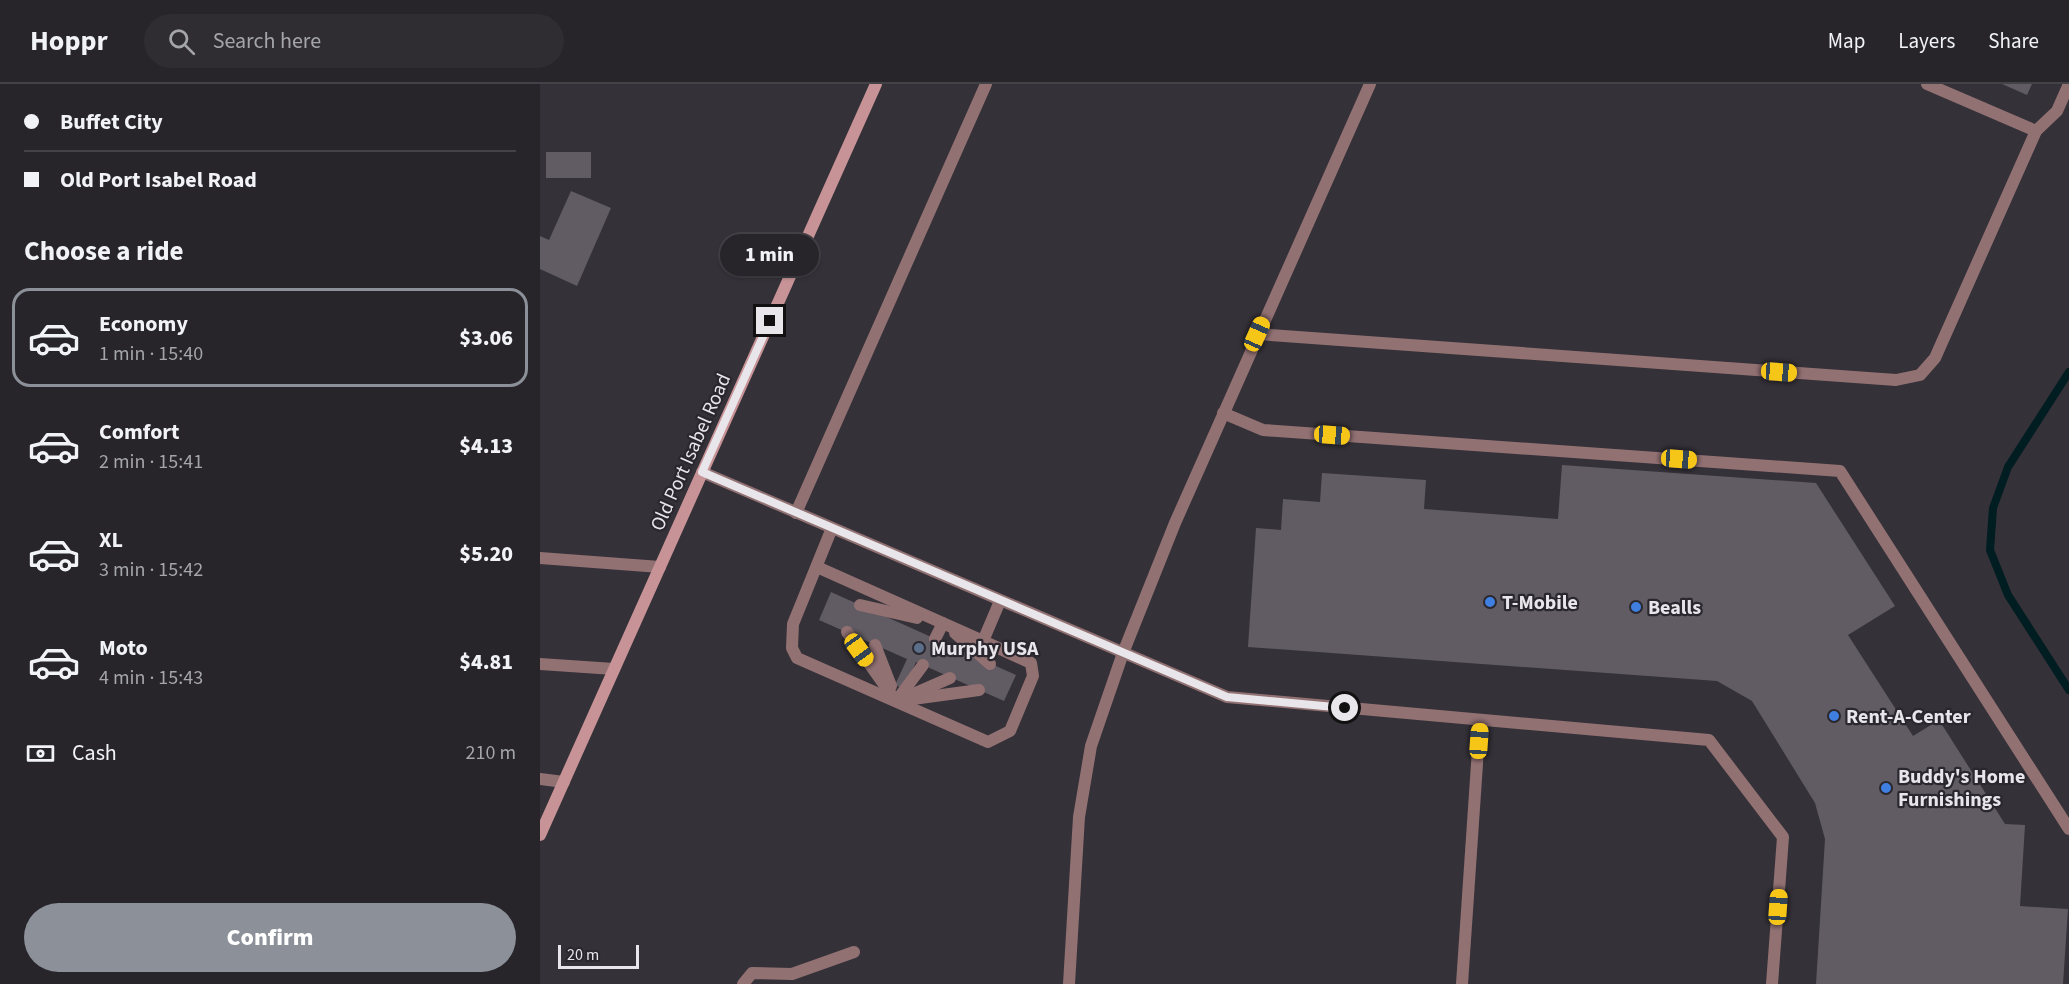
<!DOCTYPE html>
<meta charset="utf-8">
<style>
:root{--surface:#27252a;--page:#2f2d32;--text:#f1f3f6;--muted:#a4a5a8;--line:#434247;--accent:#8c9099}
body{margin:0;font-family:"Source Sans 3",sans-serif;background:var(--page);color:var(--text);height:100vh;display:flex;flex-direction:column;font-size:22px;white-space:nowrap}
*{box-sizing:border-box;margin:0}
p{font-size:20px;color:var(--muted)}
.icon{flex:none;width:33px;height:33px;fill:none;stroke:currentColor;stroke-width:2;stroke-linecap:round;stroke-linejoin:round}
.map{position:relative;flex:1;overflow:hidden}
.side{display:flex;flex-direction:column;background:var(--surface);width:540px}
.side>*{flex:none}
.top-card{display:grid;align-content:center;height:132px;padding:0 24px;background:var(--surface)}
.scale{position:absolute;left:18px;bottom:15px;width:81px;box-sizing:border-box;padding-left:6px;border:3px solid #e8e6ea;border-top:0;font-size:16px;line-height:21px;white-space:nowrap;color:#e8e6ea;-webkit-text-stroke:4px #2a272e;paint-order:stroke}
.end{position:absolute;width:27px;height:27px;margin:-14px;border:8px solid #e8e6ea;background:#111;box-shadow:0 0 0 3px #111}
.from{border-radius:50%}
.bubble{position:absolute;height:42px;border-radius:21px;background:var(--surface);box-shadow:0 2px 4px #0004,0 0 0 2px var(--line);font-size:20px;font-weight:800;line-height:42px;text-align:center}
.car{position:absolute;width:18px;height:36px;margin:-18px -9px;border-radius:8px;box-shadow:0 0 4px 2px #0007;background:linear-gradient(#f5c518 24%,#345 0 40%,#f5c518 0 76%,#345 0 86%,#f5c518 0)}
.top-card b{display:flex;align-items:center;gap:21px;height:57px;font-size:22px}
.top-card b+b{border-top:2px solid var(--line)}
.top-card i{width:15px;height:15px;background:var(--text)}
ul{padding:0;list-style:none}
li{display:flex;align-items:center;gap:18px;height:99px;margin:0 12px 9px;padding:0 12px;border:3px solid transparent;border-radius:18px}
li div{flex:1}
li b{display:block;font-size:22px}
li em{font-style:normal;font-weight:800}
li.current{border-color:var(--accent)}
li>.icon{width:54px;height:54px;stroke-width:1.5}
h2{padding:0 24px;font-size:27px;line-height:72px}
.pay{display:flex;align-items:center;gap:15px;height:66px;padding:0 24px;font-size:22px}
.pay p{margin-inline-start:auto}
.primary-button{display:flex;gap:12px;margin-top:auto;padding:12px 24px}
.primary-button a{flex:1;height:69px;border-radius:36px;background:var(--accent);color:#fff;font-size:24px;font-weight:800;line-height:69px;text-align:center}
header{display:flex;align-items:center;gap:36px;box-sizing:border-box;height:84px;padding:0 30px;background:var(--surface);border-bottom:2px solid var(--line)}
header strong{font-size:28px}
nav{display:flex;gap:33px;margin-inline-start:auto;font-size:21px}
.search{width:420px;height:54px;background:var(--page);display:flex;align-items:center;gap:15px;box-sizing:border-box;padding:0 21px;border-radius:33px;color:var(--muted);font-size:22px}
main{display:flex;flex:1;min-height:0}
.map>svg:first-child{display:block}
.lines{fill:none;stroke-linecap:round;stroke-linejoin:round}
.stream{stroke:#001d22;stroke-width:8}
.building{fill:#615c63}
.lane{stroke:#927173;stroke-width:12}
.secondary{stroke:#c79396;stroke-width:12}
.route{stroke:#e8e6ea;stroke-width:8}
.shop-dot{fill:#3f7fe0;stroke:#2a272e;stroke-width:2}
.service-dot{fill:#5c6f8a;stroke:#2a272e;stroke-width:2}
.labels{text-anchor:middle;stroke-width:4.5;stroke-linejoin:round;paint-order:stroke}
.street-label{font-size:20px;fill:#e8e6ea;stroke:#2a272e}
.poi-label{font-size:20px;font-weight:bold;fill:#e8e6ea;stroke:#2a272e;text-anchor:start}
</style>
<header>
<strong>Hoppr</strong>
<div class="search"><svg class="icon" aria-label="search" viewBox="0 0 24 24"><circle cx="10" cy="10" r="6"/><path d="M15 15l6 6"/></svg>Search here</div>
<nav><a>Map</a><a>Layers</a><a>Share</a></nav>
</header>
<main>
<section class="side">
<div class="top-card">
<b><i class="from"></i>Buffet City</b>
<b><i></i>Old Port Isabel Road</b>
</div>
<h2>Choose a ride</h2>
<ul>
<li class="current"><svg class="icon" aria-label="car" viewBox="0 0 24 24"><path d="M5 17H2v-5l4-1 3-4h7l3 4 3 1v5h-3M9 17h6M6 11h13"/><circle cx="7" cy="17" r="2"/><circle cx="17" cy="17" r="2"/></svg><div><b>Economy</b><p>1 min · 15:40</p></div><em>$3.06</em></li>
<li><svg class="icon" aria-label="car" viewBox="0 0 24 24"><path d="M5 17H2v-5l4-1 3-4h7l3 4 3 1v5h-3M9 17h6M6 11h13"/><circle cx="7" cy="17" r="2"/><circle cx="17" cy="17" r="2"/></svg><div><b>Comfort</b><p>2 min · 15:41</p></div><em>$4.13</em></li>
<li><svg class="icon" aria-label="car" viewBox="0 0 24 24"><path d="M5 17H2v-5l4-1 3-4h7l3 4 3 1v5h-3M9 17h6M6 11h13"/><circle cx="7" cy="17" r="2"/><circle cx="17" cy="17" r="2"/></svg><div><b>XL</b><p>3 min · 15:42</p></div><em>$5.20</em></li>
<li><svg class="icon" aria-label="car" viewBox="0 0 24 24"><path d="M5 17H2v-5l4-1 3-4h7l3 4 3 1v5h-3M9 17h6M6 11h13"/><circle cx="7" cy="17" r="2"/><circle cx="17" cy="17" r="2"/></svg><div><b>Moto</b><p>4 min · 15:43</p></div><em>$4.81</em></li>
</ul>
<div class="pay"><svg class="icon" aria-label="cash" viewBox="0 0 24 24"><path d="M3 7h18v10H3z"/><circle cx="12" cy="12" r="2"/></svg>Cash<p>210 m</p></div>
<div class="primary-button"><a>Confirm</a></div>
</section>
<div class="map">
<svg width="1529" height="900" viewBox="0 0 1529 900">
<rect width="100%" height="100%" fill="#343138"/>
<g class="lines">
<polyline class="stream" points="1529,288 1468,383 1453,424 1450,466 1468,511 1529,606"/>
</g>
<g class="building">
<polygon points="1462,0 1492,0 1487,11"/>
<rect x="6" y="68" width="45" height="26"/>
<polygon points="31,107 71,124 37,202 0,185 0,152 9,156"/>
<polygon points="1022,381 1276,399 1355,522 1308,551 1373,652 1399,636 1465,740 1485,741 1480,822 1528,825 1523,900 1276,900 1285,755 1275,719 1212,617 1177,597 708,563 716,444 741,446 743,415 780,418 782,389 886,396 884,425 1018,435"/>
<polygon points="291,508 476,591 464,617 376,578 364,605 355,601 367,575 279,536"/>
</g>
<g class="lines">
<g class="lane">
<polyline points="1496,47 1517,27 1529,0"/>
<polyline points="717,250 1356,296 1380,291 1395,274 1496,47 1387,0"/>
<polyline points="683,329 723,346 1300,387 1529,745"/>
<polyline points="162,388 687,613 1169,656 1243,753 1232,900"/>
<polyline points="256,429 446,0"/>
<polyline points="292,444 253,540 252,564 257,574 448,658 470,647 493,592 491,579 443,557 460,517"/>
<polyline points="0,474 120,483"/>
<polyline points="277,483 443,557"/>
<polyline points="320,521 377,534"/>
<polyline points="307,548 355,616"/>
<polyline points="415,549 450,580"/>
<polyline points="395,555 403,539"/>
<polyline points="335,561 351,602"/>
<polyline points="0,580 74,585"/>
<polyline points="371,611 410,594"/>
<polyline points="357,616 383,581"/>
<polyline points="358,617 439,606"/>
<polyline points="0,695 24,698"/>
<polyline points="203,900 212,889 252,890 314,868"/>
<polyline points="529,900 539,733 551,662 583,569 635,439 830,0"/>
<polyline points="922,900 940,636"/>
</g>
<polyline class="secondary" points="0,751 336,0"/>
</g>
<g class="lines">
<polyline class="route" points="230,237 162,388 687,613 805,624"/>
</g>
<g class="shop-dot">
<circle cx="950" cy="518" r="6"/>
<circle cx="1096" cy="523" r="6"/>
<circle cx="1294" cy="632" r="6"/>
<circle cx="1346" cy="704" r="6"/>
</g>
<circle class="service-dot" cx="379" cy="564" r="6"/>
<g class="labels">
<g class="street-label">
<text transform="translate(150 368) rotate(-66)" y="7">Old Port Isabel Road</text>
</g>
<g class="poi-label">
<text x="962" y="525">T-Mobile</text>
<text x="1108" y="530">Bealls</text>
<text x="391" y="571">Murphy USA</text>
<text x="1306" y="639">Rent-A-Center</text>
<text x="1358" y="699">Buddy's Home<tspan x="1358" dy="23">Furnishings</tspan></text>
</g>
</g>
</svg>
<div class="scale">20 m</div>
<i class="end from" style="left:805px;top:624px"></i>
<i class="end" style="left:230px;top:237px"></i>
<div class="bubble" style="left:180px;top:150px;width:99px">1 min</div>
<i class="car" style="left:717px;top:250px;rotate:24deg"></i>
<i class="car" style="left:1239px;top:288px;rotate:94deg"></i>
<i class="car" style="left:792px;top:351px;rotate:94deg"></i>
<i class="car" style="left:1139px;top:375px;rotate:94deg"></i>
<i class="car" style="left:319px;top:566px;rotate:144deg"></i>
<i class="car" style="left:939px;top:657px;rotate:4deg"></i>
<i class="car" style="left:1238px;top:823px;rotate:4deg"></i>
</div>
</main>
